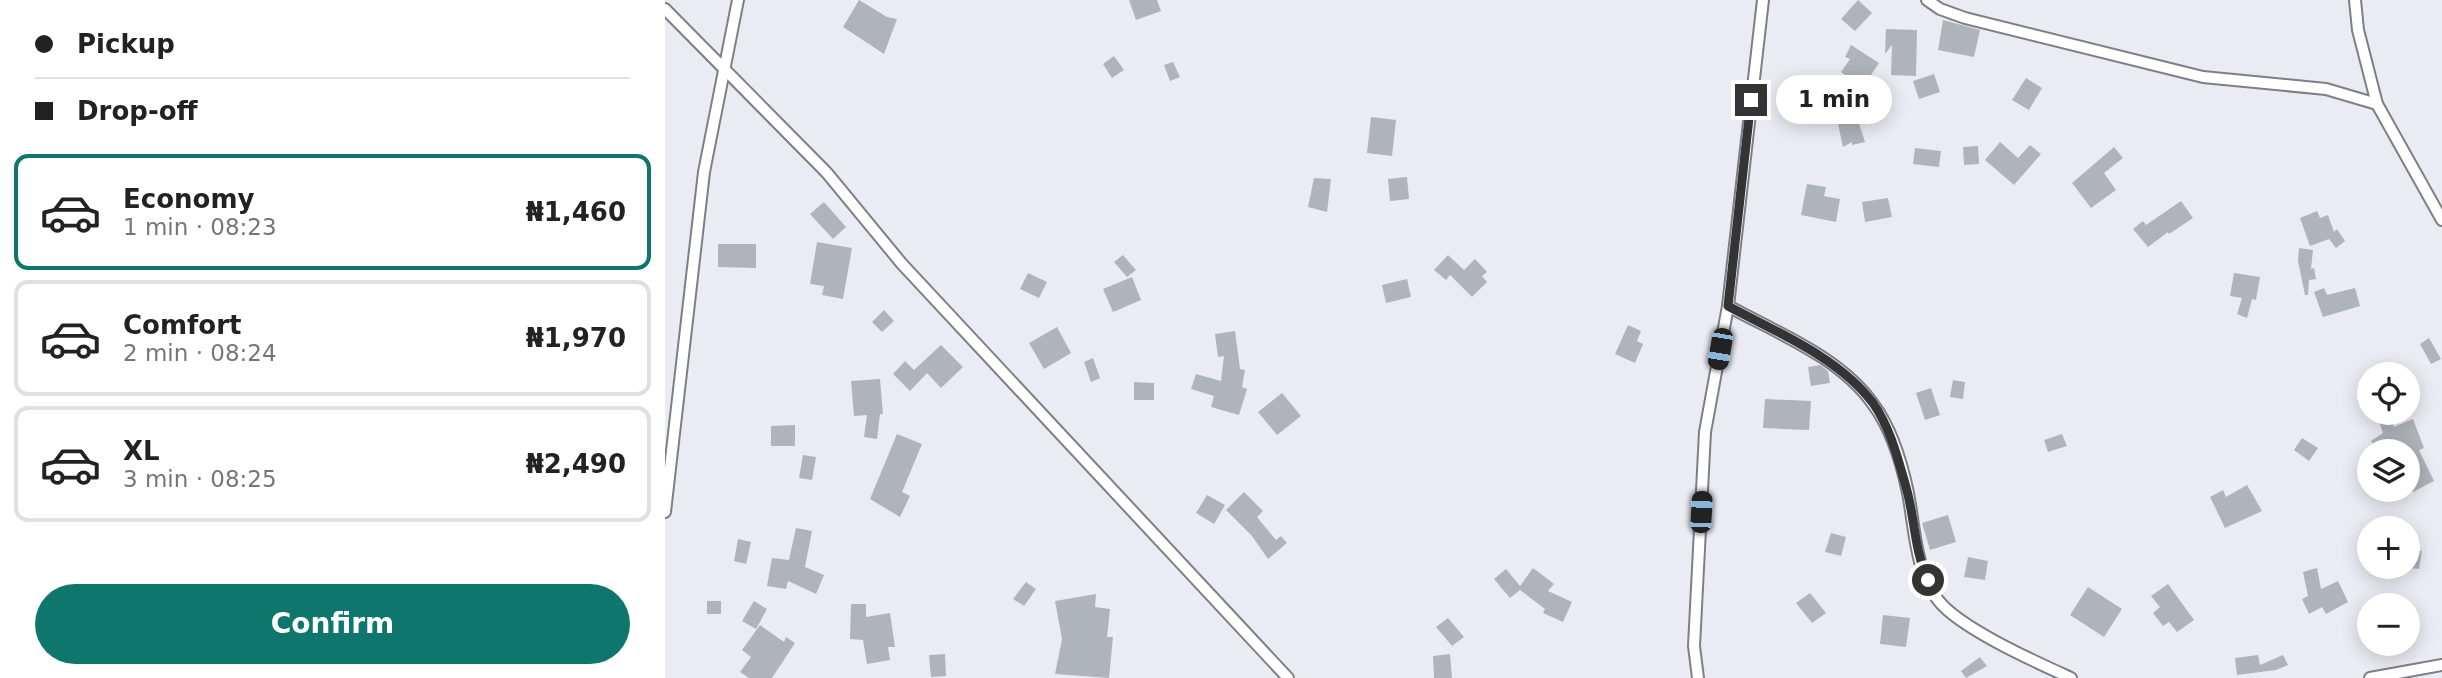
<!DOCTYPE html>
<meta charset="utf-8">
<style>
:root{--surface:#fff;--page:#f2f2f2;--text:#222;--muted:#767676;--line:#e0e0e0;--accent:#0f766e}
body{margin:0;font-family:"DejaVu Sans",sans-serif;background:var(--page);color:var(--text);height:100vh;display:flex;flex-direction:column;font-size:26px;white-space:nowrap}
*{box-sizing:border-box;margin:0}
p{font-size:23px;color:var(--muted)}
.icon{flex:none;width:38px;height:38px;fill:none;stroke:currentColor;stroke-width:2;stroke-linecap:round;stroke-linejoin:round}
.map{position:relative;flex:1;overflow:hidden}
.panel{display:flex;flex-direction:column;background:var(--surface);width:665px}
.panel>*{flex:none}
.banner{display:grid;align-content:center;height:154px;padding:0 35px;background:var(--surface)}
.buttons{position:absolute;left:1692px;top:362px;display:grid;gap:14px}
.buttons a{display:grid;place-items:center;width:63px;height:63px;border-radius:50%;background:var(--surface);box-shadow:0 4px 18px #0003;font-size:35px}
.end{position:absolute;width:32px;height:32px;margin:-16px;border:9px solid #343437;background:#fff;box-shadow:0 0 0 4px #fff}
.from{border-radius:50%}
.bubble{position:absolute;height:49px;border-radius:24px;background:var(--surface);box-shadow:0 4px 18px #0003;font-size:23px;font-weight:600;line-height:49px;text-align:center}
.car{position:absolute;width:21px;height:42px;margin:-21px -10px;border-radius:9px;box-shadow:0 0 5px 2px #0007;background:linear-gradient(#222 24%,#8ab4d8 0 40%,#222 0 76%,#8ab4d8 0 86%,#222 0)}
.banner b{display:flex;align-items:center;gap:24px;height:66px;font-size:26px}
.banner b+b{border-top:2px solid var(--line)}
.banner i{width:18px;height:18px;background:var(--text)}
ul{padding:0;list-style:none}
li{display:flex;align-items:center;gap:21px;height:116px;margin:0 14px 10px;padding:0 21px;border:4px solid var(--line);border-radius:14px}
li div{flex:1}
li b{display:block;font-size:26px}
li em{font-style:normal;font-weight:600}
li.selected{border-color:var(--accent)}
li>.icon{width:63px;height:63px;stroke-width:1.5}
.cta{display:flex;gap:14px;margin-top:auto;padding:14px 35px}
.cta a{flex:1;height:80px;border-radius:42px;background:var(--accent);color:#fff;font-size:28px;font-weight:600;line-height:80px;text-align:center}
main{display:flex;flex:1;min-height:0}
.map>svg:first-child{display:block}
.building{fill:#afb4ba}
.lines{fill:none;stroke-linecap:round;stroke-linejoin:round}
.minor-casing{stroke:#7e7f85;stroke-width:14}
.minor{stroke:#fff;stroke-width:10}
.route{stroke:#343437;stroke-width:9}
</style>
<main>
<section class="panel">
<div class="banner">
<b><i class="from"></i>Pickup</b>
<b><i></i>Drop-off</b>
</div>
<ul>
<li class="selected"><svg class="icon" aria-label="car" viewBox="0 0 24 24"><path d="M5 17H2v-5l4-1 3-4h7l3 4 3 1v5h-3M9 17h6M6 11h13"/><circle cx="7" cy="17" r="2"/><circle cx="17" cy="17" r="2"/></svg><div><b>Economy</b><p>1 min · 08:23</p></div><em>₦1,460</em></li>
<li><svg class="icon" aria-label="car" viewBox="0 0 24 24"><path d="M5 17H2v-5l4-1 3-4h7l3 4 3 1v5h-3M9 17h6M6 11h13"/><circle cx="7" cy="17" r="2"/><circle cx="17" cy="17" r="2"/></svg><div><b>Comfort</b><p>2 min · 08:24</p></div><em>₦1,970</em></li>
<li><svg class="icon" aria-label="car" viewBox="0 0 24 24"><path d="M5 17H2v-5l4-1 3-4h7l3 4 3 1v5h-3M9 17h6M6 11h13"/><circle cx="7" cy="17" r="2"/><circle cx="17" cy="17" r="2"/></svg><div><b>XL</b><p>3 min · 08:25</p></div><em>₦2,490</em></li>
</ul>
<div class="cta"><a>Confirm</a></div>
</section>
<div class="map">
<svg width="1777" height="678" viewBox="0 0 1777 678">
<rect width="100%" height="100%" fill="#ebecf3"/>
<g class="building">
<polygon points="194,0 222,17 232,19 219,54 178,27"/>
<polygon points="464,0 492,0 496,11 471,20"/>
<polygon points="1193,0 1207,13 1190,31 1176,19"/>
<polygon points="1278,20 1315,30 1309,57 1273,50"/>
<polygon points="1221,29 1252,30 1251,76 1226,75 1227,45 1220,54"/>
<polygon points="1186,45 1214,63 1198,87 1176,72 1185,59 1180,57"/>
<polygon points="449,56 459,70 447,78 438,64"/>
<polygon points="508,62 515,77 505,81 499,65"/>
<polygon points="1269,74 1275,92 1254,99 1248,81"/>
<polygon points="1361,78 1377,88 1364,110 1347,100"/>
<polygon points="1171,94 1173,100 1185,96 1200,142 1187,145 1187,142 1178,147 1172,119 1159,123 1151,101"/>
<polygon points="706,117 731,120 727,156 702,153"/>
<polygon points="1335,142 1353,158 1365,145 1376,154 1349,185 1320,160"/>
<polygon points="1313,146 1314,164 1299,165 1298,147"/>
<polygon points="1449,147 1458,158 1439,173 1451,190 1426,208 1407,183"/>
<polygon points="1250,148 1276,151 1274,167 1248,164"/>
<polygon points="742,177 744,199 725,201 723,179"/>
<polygon points="649,178 666,179 662,212 643,207"/>
<polygon points="1142,184 1161,187 1159,196 1175,199 1171,222 1136,215"/>
<polygon points="1223,198 1227,217 1200,222 1197,202"/>
<polygon points="1516,201 1528,218 1504,234 1503,232 1483,247 1468,229 1478,221 1481,225"/>
<polygon points="159,202 181,227 168,239 145,214"/>
<polygon points="1652,211 1655,218 1663,215 1669,232 1672,229 1680,241 1671,248 1664,239 1645,246 1635,218"/>
<polygon points="152,242 187,248 178,299 157,295 159,286 145,284"/>
<polygon points="53,244 91,244 91,268 53,267"/>
<polygon points="1634,248 1648,250 1646,269 1649,268 1651,279 1644,280 1643,295 1640,295 1633,261"/>
<polygon points="458,255 471,270 462,277 449,262"/>
<polygon points="783,255 799,270 810,259 822,272 817,276 822,282 807,297 785,275 781,280 769,270"/>
<polygon points="363,273 382,282 374,298 355,289"/>
<polygon points="1569,273 1595,277 1591,300 1587,299 1582,318 1572,314 1577,298 1565,296"/>
<polygon points="467,277 476,300 448,312 438,289"/>
<polygon points="742,279 746,297 721,303 717,285"/>
<polygon points="1659,288 1662,295 1690,288 1695,306 1658,317 1649,292"/>
<polygon points="219,310 229,321 217,332 207,322"/>
<polygon points="963,325 976,331 972,341 978,344 970,363 950,354"/>
<polygon points="392,327 406,353 379,369 364,343"/>
<polygon points="570,331 575,369 580,370 577,387 582,389 574,415 546,407 549,396 526,389 531,374 556,381 559,356 553,357 550,334"/>
<polygon points="1764,338 1776,359 1766,364 1755,344"/>
<polygon points="276,345 298,367 276,388 262,373 245,391 228,374 240,361 249,370"/>
<polygon points="428,358 435,378 426,382 419,362"/>
<polygon points="1155,365 1163,371 1165,383 1146,386 1143,367"/>
<polygon points="215,379 218,414 215,414 212,439 199,437 202,415 189,416 186,381"/>
<polygon points="1288,380 1300,382 1298,399 1285,397"/>
<polygon points="469,382 489,383 489,400 469,400"/>
<polygon points="1266,388 1275,415 1260,420 1251,393"/>
<polygon points="617,393 636,416 612,435 593,412"/>
<polygon points="1100,399 1146,401 1144,430 1098,428"/>
<polygon points="1711,413 1724,413 1729,427 1748,419 1759,448 1754,450 1769,481 1748,492 1743,483 1743,452 1713,452 1706,441 1718,433"/>
<polygon points="130,425 130,446 106,446 106,426"/>
<polygon points="232,434 257,444 237,492 245,496 235,517 205,499"/>
<polygon points="1397,434 1402,446 1383,452 1379,440"/>
<polygon points="1637,438 1653,448 1644,461 1629,450"/>
<polygon points="138,455 151,457 147,480 134,478"/>
<polygon points="1582,485 1597,511 1560,528 1545,497 1558,490 1561,497"/>
<polygon points="579,492 598,511 592,517 611,540 616,536 622,543 603,559 587,536 561,510"/>
<polygon points="542,495 560,505 549,524 531,513"/>
<polygon points="1283,515 1291,542 1265,550 1257,523"/>
<polygon points="131,528 147,531 140,567 159,575 151,594 123,581 121,589 102,586 107,558 124,560"/>
<polygon points="1166,533 1181,537 1176,556 1160,552"/>
<polygon points="73,539 86,542 81,564 69,561"/>
<polygon points="1743,549 1757,551 1754,569 1743,568"/>
<polygon points="1303,557 1323,561 1320,580 1299,577"/>
<polygon points="868,568 889,584 883,591 907,602 898,622 878,613 880,609 855,590 845,598 829,579 841,569 855,586"/>
<polygon points="1652,568 1656,589 1673,581 1683,602 1661,614 1657,607 1644,614 1637,599 1643,596 1638,572"/>
<polygon points="361,582 371,589 359,606 348,599"/>
<polygon points="1503,584 1529,620 1512,632 1504,622 1498,626 1488,613 1495,607 1486,596"/>
<polygon points="1423,587 1457,609 1439,637 1405,615"/>
<polygon points="1145,593 1161,613 1147,623 1131,603"/>
<polygon points="431,594 430,607 445,609 442,637 448,637 444,678 390,674 397,639 390,601"/>
<rect x="42" y="601" width="14" height="13"/>
<polygon points="89,601 102,609 91,629 77,621"/>
<polygon points="186,604 201,604 201,617 225,613 230,647 223,647 225,660 202,664 198,640 185,639"/>
<polygon points="1218,615 1245,618 1241,647 1215,644"/>
<polygon points="783,618 799,637 787,646 771,627"/>
<polygon points="95,625 119,642 121,637 130,643 107,678 84,678 75,672 86,657 77,650"/>
<polygon points="280,654 281,676 266,677 264,655"/>
<polygon points="785,654 787,678 769,678 768,656"/>
<polygon points="1593,655 1595,665 1618,655 1623,665 1611,670 1572,675 1570,658"/>
<polygon points="1315,657 1322,666 1301,678 1296,671"/>
</g>
<g class="lines">
<g class="minor-casing">
<g id="minor">
<polyline points="1262,0 1275,9 1300,18 1538,77 1661,89 1712,104"/>
<polyline points="1690,0 1693,30 1712,104 1777,220"/>
<polyline points="0,9 162,173 237,264 623,678"/>
<path d="M1063 306C1112 333 1175 357 1208 404 1226 428 1237 464 1243 493 1250 529 1250 570 1273 600 1294 628 1373 663 1406 678"/>
<polyline points="0,512 39,172 73,0"/>
<polyline points="1033,678 1029,646 1040,432 1063,306 1098,0"/>
<polyline points="1705,678 1777,665"/>
</g>
</g>
<use href="#minor" class="minor"/>
</g>
<g class="lines">
<path class="route" d="M1086 100 1063 306C1113 333 1173 357 1208 403 1225 427 1233 459 1241 487 1250 518 1249 550 1263 580"/>
</g>
</svg>
<div class="buttons">
<a><svg class="icon" aria-label="locate" viewBox="0 0 24 24"><circle cx="12" cy="12" r="6"/><path d="M12 2v4M12 18v4M2 12h4M18 12h4"/></svg></a>
<a><svg class="icon" aria-label="layers" viewBox="0 0 24 24"><path d="M12 4l9 5-9 5-9-5zM3 14l9 5 9-5"/></svg></a>
<a>+</a>
<a>−</a>
</div>
<i class="end from" style="left:1263px;top:580px"></i>
<i class="end" style="left:1086px;top:100px"></i>
<div class="bubble" style="left:1111px;top:75px;width:116px">1 min</div>
<i class="car" style="left:1055px;top:349px;rotate:190deg"></i>
<i class="car" style="left:1036px;top:512px;rotate:3deg"></i>
</div>
</main>
